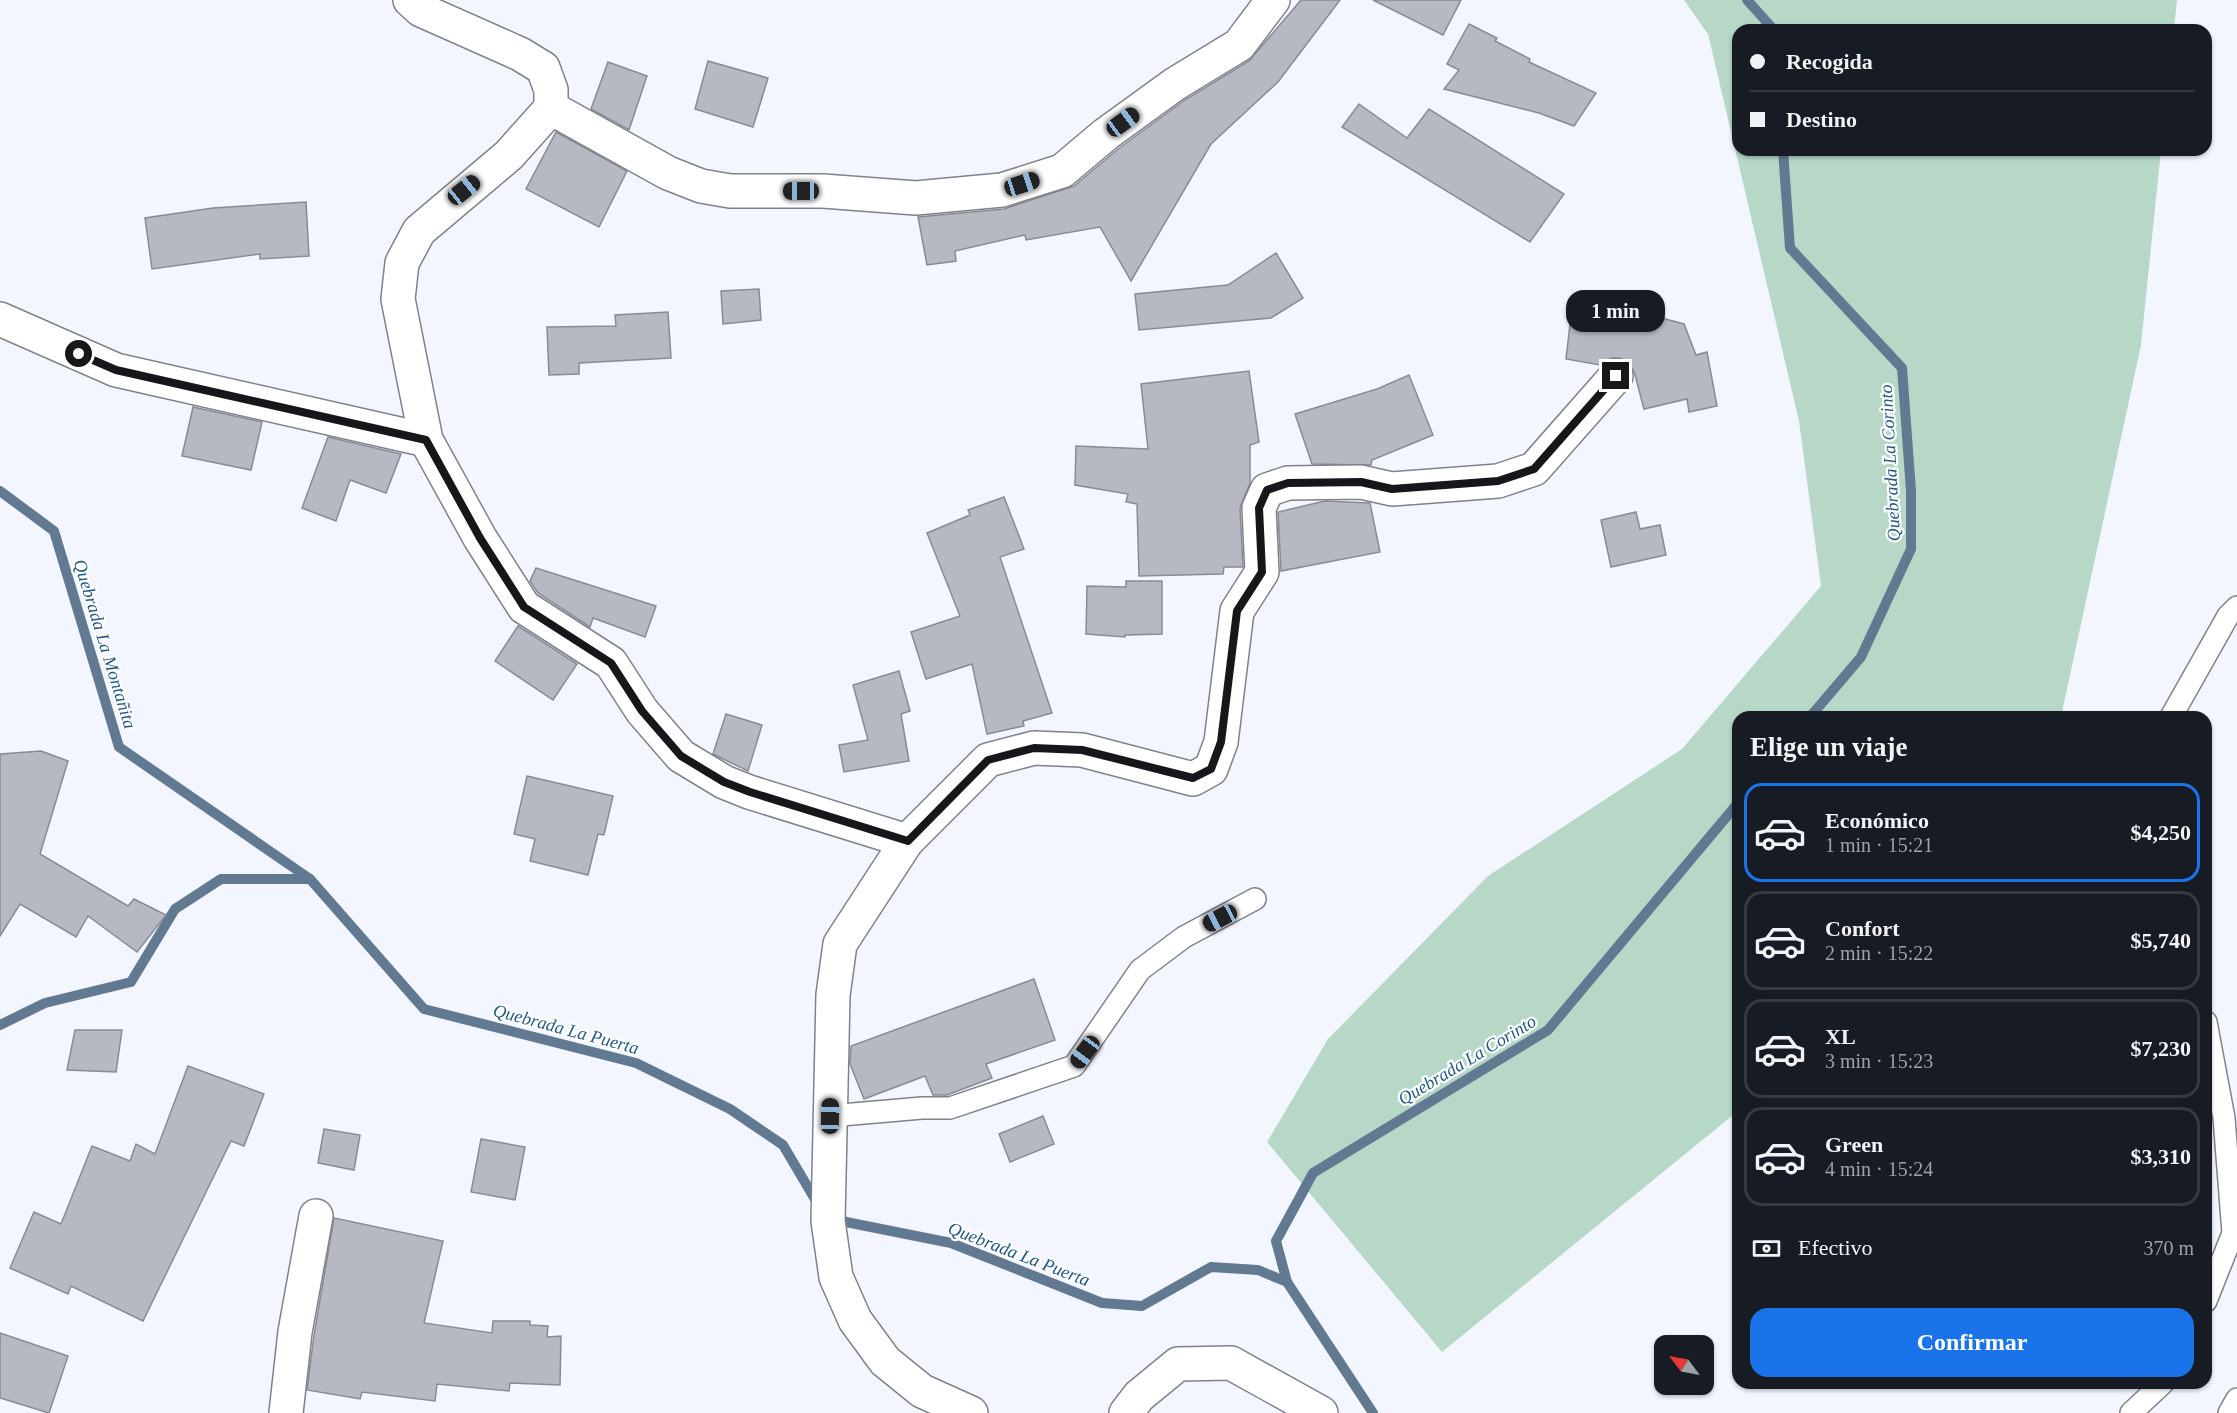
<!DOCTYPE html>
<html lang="es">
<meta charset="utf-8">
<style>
:root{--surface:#171b24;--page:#242831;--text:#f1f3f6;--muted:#9ea1a6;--line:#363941;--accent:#1a73e8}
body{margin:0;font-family:Georgia,serif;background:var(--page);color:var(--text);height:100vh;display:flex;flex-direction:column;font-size:22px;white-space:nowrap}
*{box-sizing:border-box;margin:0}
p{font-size:20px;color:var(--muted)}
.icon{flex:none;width:33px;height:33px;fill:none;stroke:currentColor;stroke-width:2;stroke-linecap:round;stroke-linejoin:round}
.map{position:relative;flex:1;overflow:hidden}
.drawer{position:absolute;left:1732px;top:711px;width:480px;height:678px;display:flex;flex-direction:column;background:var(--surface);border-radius:18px;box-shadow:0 2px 4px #0004}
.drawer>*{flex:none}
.banner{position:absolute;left:1732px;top:24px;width:480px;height:132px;border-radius:18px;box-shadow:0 2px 4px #0004;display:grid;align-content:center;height:132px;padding:0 18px;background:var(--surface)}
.needle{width:39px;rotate:302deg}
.controls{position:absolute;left:1654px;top:1335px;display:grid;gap:12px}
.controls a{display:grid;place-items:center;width:60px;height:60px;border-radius:12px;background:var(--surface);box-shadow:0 2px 4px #0004;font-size:30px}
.end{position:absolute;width:27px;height:27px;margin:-14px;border:8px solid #17171b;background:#fff;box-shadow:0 0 0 3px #fff}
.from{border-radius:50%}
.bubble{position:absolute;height:42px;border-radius:18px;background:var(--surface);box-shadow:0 2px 4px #0004;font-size:20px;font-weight:600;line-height:42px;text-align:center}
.car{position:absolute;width:18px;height:36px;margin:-18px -9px;border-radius:8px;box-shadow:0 0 4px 2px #0007;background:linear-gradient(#222 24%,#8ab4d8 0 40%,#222 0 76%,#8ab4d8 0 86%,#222 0)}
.banner b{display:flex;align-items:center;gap:21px;height:57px;font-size:22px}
.banner b+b{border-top:2px solid var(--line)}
.banner i{width:15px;height:15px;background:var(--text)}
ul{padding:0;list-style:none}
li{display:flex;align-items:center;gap:18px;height:99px;margin:0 12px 9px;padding:0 6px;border:3px solid var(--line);border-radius:18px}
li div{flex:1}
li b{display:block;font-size:22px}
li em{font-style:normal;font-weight:600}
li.on{border-color:var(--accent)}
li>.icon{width:54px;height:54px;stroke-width:1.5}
h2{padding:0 18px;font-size:27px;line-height:72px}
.pay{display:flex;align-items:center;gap:15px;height:66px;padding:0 18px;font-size:22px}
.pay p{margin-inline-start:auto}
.button{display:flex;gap:12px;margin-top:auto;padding:12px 18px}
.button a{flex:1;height:69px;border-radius:18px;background:var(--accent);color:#fff;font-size:24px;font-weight:600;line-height:69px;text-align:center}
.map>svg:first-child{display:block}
.green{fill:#b7d8c6}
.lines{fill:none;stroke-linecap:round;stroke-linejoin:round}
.stream{stroke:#627a91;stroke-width:10}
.building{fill:#b6b8c2;stroke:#898b94;stroke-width:1.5}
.service-casing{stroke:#80828b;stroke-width:24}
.minor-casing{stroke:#80828b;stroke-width:36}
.tertiary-casing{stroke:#80828b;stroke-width:36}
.service{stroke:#fff;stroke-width:21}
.minor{stroke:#fff;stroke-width:33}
.tertiary{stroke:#fff;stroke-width:33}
.route{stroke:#17171b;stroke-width:8}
.labels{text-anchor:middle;stroke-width:4.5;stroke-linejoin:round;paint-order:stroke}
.water-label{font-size:18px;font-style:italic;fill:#235983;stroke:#fff}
</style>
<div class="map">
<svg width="2237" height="1413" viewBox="0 0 2237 1413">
<rect width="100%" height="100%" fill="#f4f6ff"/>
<polygon class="green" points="1684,0 2177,0 2174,30 1738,30 1738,150 2161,150 2141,345 2061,717 1738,717 1738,1111 1442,1352 1267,1142 1328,1039 1488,876 1682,749 1821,586 1799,421 1708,34"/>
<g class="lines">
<g class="stream">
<polyline points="1747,0 1774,30"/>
<polyline points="1783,150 1790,248 1902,368 1911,491 1911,549 1861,657 1810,717"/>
<polyline points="0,491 54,531 119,747 310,879"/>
<polyline points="0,1025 45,1003 131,982 175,909 221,879 310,879 424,1009 636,1063 730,1109 783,1145 819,1206"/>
<polyline points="832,1214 846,1222 951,1243 1102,1303 1142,1306 1211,1267 1258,1270 1287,1282 1373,1413"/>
<polyline points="1287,1282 1276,1241 1313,1173 1548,1030 1738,803"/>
</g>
</g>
<g class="building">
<polygon points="1301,0 1340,0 1278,82 1211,144 1131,281 1100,227 1026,240 1025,235 955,251 956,261 927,265 918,217 1004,209 1074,186 1118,149 1185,100 1249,61"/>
<polygon points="1373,0 1461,0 1443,35"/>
<polygon points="1469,24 1497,38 1495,41 1530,59 1529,62 1596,93 1574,126 1539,113 1444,89 1459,70 1447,64"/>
<polygon points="708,61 768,78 753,127 695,109"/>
<polygon points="608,62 647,76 629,130 591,109"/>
<polygon points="1359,104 1407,138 1429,109 1564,194 1530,242 1342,127"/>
<polygon points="556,132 627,171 599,227 526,189"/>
<polygon points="306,202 309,256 260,259 260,254 152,269 145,218 213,208"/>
<polygon points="1276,253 1303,298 1271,318 1139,330 1135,294 1228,285"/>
<polygon points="759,289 761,320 723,324 721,291"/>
<polygon points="668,312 671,358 579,363 579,374 549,375 547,327 616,326 615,315"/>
<polygon points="1610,315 1622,319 1654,316 1684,324 1696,355 1707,352 1717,406 1689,412 1687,399 1644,409 1634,371 1628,362 1620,358 1611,358 1600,365 1566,359 1571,316"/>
<polygon points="1249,371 1259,442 1250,445 1250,483 1240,508 1243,567 1224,567 1223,574 1139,576 1137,504 1126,502 1128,494 1075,485 1076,446 1148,449 1141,384"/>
<polygon points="1409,375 1433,435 1372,460 1371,465 1312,464 1295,414 1377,389"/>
<polygon points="193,407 262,422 251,470 182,456"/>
<polygon points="328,437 401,454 386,493 350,480 336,521 302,508"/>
<polygon points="1004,497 1024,549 1000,557 1052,713 1023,721 1024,726 987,734 972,664 926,679 911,632 960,616 927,533 970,515 968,510"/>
<polygon points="1325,501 1370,503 1380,552 1281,571 1278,512"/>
<polygon points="1636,512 1640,529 1660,525 1666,555 1611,567 1601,520"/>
<polygon points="536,568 656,606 645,637 593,618 590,627 538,593 530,581"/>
<polygon points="1126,581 1162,581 1162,634 1125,635 1125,637 1086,634 1087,586 1126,587"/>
<polygon points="518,626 577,664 553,700 495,661"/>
<polygon points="899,671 910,711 901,714 909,761 844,772 839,745 868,740 853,685"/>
<polygon points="726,714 762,725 748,771 713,754"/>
<polygon points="41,751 68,761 40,854 128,906 134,899 166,915 137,952 88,916 76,937 20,904 0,936 0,754"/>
<polygon points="527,776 613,796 604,835 598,834 588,875 530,861 535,839 514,834"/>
<polygon points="1034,979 1055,1040 986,1064 992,1078 947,1095 933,1095 925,1076 864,1099 850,1064 851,1046"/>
<polygon points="75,1030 122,1030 116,1072 67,1070"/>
<polygon points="188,1066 264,1094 244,1146 231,1141 143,1321 71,1286 68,1294 10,1268 34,1212 61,1224 92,1146 130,1161 136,1144 155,1154"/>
<polygon points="1043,1116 1054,1144 1010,1162 999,1134"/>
<polygon points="324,1129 360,1135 354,1170 318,1163"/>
<polygon points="481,1139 525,1147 515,1200 471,1192"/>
<polygon points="334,1218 443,1241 424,1323 492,1333 493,1321 530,1321 530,1325 548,1326 547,1337 561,1336 560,1385 510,1383 509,1391 437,1384 435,1401 362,1392 360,1399 307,1390 314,1335"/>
<polygon points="0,1333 68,1356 49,1413 0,1398"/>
</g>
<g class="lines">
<g class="service-casing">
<g id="service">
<polyline points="2171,717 2228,616 2237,607"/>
<polyline points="2206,1022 2224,1118 2233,1233 2206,1301"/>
<polyline points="830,1116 922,1108 950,1108 1074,1066 1140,970 1184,937 1255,899"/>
<polyline points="2131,1413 2163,1383"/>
<polyline points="2229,1413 2237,1399"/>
</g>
</g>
<g class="minor-casing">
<g id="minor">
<polyline points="410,0 421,10 520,54 543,68 551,90 551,108 509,155 419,231 402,263 398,299 426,440 480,538 524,607 611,663 642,711 681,756 724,782 749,792 907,841"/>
<polyline points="551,108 668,173 701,186 730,191 823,191 916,198 1002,190 1062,171 1106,134 1175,84 1239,45 1273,0"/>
<polyline points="0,319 116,370 426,440"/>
<polyline points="286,1413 295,1332 316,1216"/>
<polyline points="971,1413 922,1391 885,1361 855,1320 836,1277 828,1221 833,995 840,944 907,841 988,760 1034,748 1082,750 1193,779 1211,769 1221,742 1237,611 1262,572 1259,508 1267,490 1288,483 1361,482 1392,489 1498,481 1534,469 1616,376"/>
</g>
</g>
<g class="tertiary-casing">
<polyline id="tertiary" points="1126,1413 1139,1396 1178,1364 1231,1363 1321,1413"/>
</g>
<use href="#service" class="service"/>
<use href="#minor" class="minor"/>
<use href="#tertiary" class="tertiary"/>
</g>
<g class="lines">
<polyline class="route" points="79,354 116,370 426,440 480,538 524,607 611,663 642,711 681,756 724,782 750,792 908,841 988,760 1034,748 1082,750 1193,778 1211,769 1221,742 1237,611 1262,572 1259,508 1267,490 1288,483 1361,482 1392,489 1498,481 1534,469 1616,376"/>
</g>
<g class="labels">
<g class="water-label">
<text transform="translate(1890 463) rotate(-93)" y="6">Quebrada La Corinto</text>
<text transform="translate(105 644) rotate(73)" y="6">Quebrada La Montañita</text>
<text transform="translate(566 1029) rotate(15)" y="6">Quebrada La Puerta</text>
<text transform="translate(1467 1060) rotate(-31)" y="6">Quebrada La Corinto</text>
<text transform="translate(1019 1254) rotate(21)" y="6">Quebrada La Puerta</text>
</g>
</g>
</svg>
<div class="controls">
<a><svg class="needle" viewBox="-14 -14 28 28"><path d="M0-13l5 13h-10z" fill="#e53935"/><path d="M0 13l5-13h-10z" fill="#9ea1a6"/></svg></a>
</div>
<i class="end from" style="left:79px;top:354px"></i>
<i class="end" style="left:1616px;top:376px"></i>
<div class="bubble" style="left:1566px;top:290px;width:99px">1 min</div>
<i class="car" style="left:1123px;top:122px;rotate:54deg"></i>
<i class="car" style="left:1022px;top:184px;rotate:72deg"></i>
<i class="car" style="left:464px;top:190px;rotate:51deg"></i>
<i class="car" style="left:801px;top:191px;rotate:270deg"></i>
<i class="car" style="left:1220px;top:918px;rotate:242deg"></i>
<i class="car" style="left:1085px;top:1052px;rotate:217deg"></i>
<i class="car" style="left:830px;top:1116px;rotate:1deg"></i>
<div class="banner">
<b><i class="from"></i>Recogida</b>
<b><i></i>Destino</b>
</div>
<section class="drawer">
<h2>Elige un viaje</h2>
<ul>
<li class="on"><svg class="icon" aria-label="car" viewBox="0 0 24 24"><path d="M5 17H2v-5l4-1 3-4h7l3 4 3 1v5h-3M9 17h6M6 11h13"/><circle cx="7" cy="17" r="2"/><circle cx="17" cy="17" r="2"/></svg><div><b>Económico</b><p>1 min · 15:21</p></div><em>$4,250</em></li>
<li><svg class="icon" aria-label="car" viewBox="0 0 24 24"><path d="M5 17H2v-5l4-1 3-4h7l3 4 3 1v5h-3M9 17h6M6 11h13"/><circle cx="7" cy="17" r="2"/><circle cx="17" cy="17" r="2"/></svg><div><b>Confort</b><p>2 min · 15:22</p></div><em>$5,740</em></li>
<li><svg class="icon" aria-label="car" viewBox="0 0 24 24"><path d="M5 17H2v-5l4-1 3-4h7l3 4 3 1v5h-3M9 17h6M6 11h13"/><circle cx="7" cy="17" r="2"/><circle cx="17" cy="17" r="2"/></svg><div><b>XL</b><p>3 min · 15:23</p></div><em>$7,230</em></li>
<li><svg class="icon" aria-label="car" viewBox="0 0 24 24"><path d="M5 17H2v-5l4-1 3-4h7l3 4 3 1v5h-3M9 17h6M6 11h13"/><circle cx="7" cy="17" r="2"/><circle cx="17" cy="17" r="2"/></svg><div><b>Green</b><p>4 min · 15:24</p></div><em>$3,310</em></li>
</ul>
<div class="pay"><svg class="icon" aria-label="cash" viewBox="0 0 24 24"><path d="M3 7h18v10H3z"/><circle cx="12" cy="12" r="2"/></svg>Efectivo<p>370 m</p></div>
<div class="button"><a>Confirmar</a></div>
</section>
</div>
